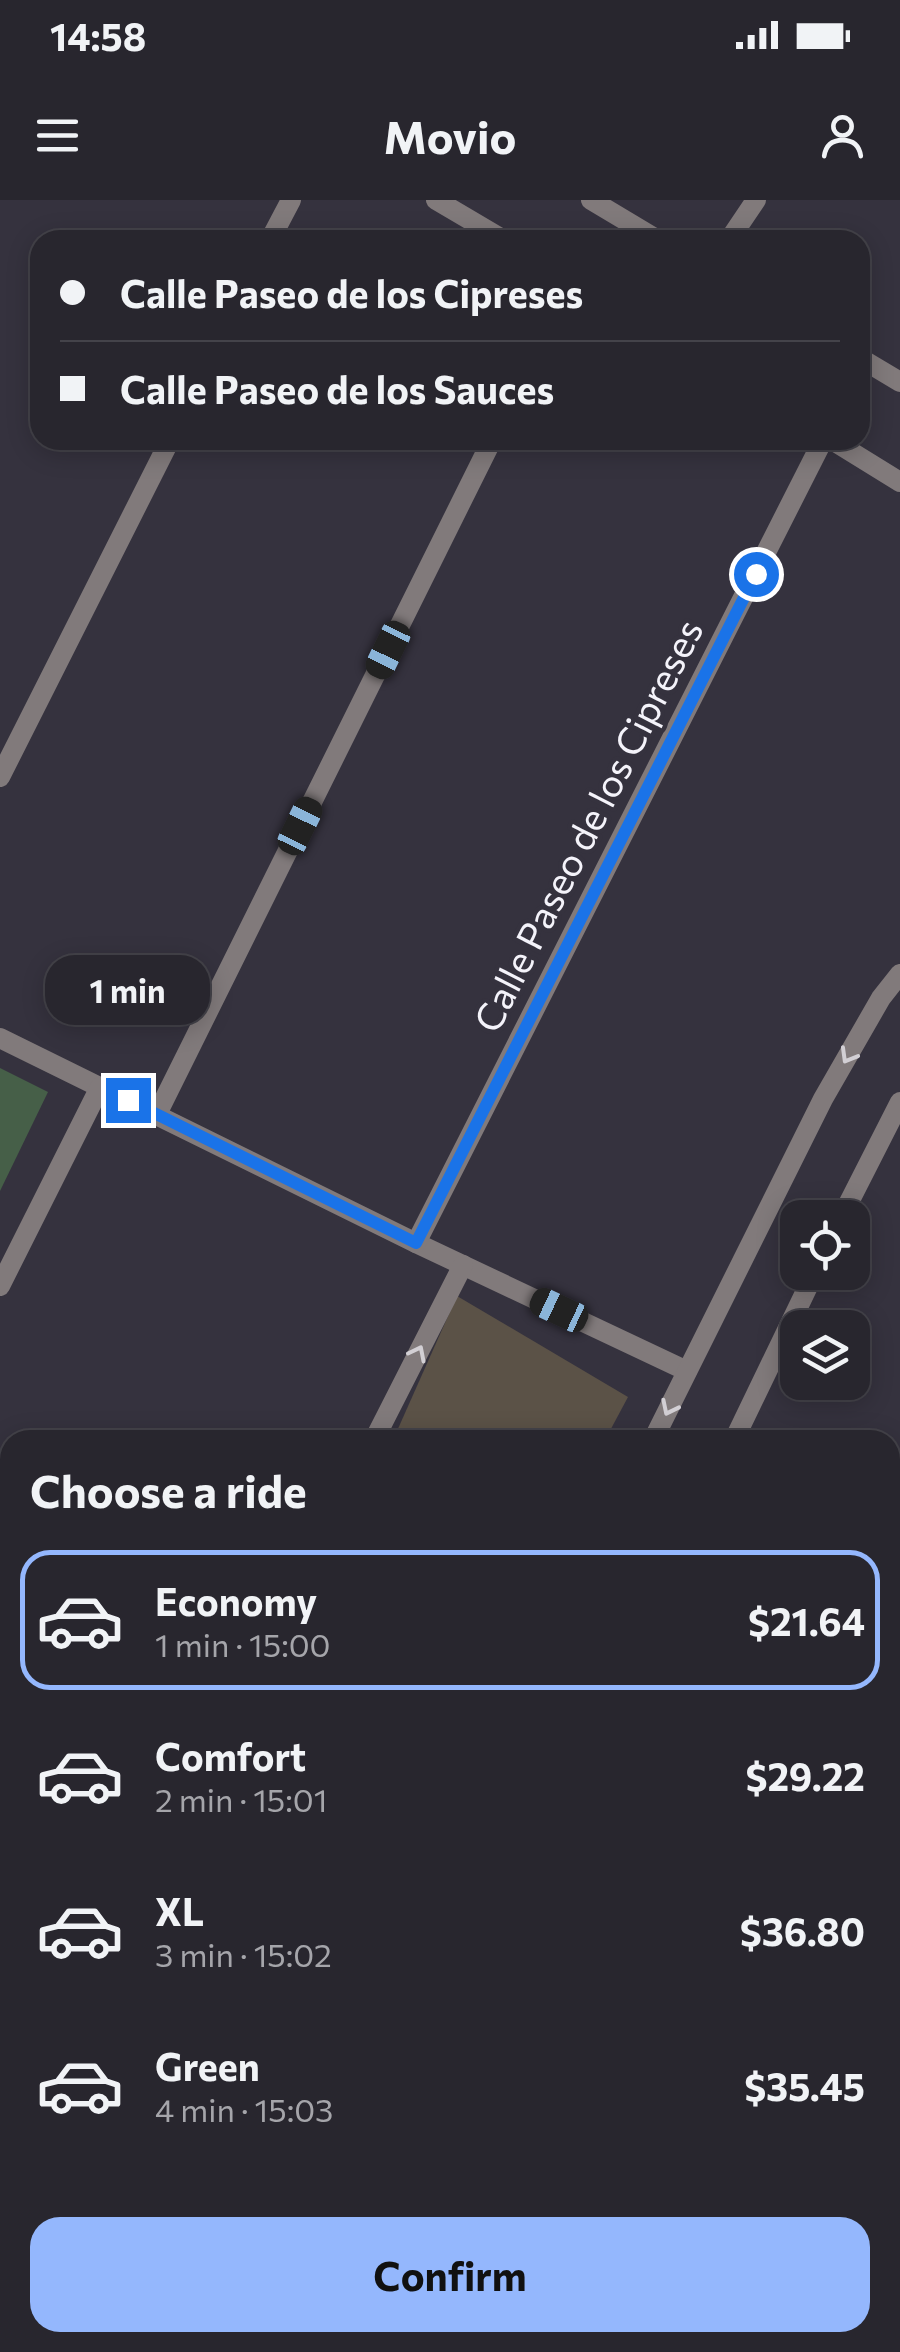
<!DOCTYPE html>
<meta charset="utf-8">
<style>
:root{--surface:#28262e;--page:#302e36;--text:#f1f3f6;--muted:#a5a5aa;--line:#44434a;--accent:#94b7fd}
body{margin:0;font-family:Commissioner,sans-serif;background:var(--page);color:var(--text);height:100vh;display:flex;flex-direction:column;font-size:38px;white-space:nowrap}
*{box-sizing:border-box;margin:0}
p{font-size:32px;color:var(--muted)}
.icon{flex:none;width:55px;height:55px;fill:none;stroke:currentColor;stroke-width:2;stroke-linecap:round;stroke-linejoin:round}
.map{position:relative;flex:1;overflow:hidden}
.details{position:absolute;left:0px;top:1230px;width:900px;height:922px;display:flex;flex-direction:column;background:var(--surface);border-radius:30px 30px 0 0;box-shadow:0 5px 25px #0003,0 0 0 2px var(--line)}
.details>*{flex:none}
.banner{position:absolute;left:30px;top:30px;width:840px;height:220px;border-radius:30px;box-shadow:0 5px 25px #0003,0 0 0 2px var(--line);display:grid;align-content:center;height:220px;padding:0 30px;background:var(--surface)}
.buttons{position:absolute;left:780px;top:1000px;display:grid;gap:20px}
.buttons a{display:grid;place-items:center;width:90px;height:90px;border-radius:20px;background:var(--surface);box-shadow:0 5px 25px #0003,0 0 0 2px var(--line);font-size:50px}
.end{position:absolute;width:45px;height:45px;margin:-22px;border:12px solid #1a73e8;background:#fff;box-shadow:0 0 0 5px #fff}
.from{border-radius:50%}
.bubble{position:absolute;height:70px;border-radius:30px;background:var(--surface);box-shadow:0 5px 25px #0003,0 0 0 2px var(--line);font-size:32px;font-weight:700;line-height:70px;text-align:center}
.car{position:absolute;width:30px;height:60px;margin:-30px -15px;border-radius:12px;box-shadow:0 0 8px 2px #0007;background:linear-gradient(#222 24%,#8ab4d8 0 40%,#222 0 76%,#8ab4d8 0 86%,#222 0)}
.banner b{display:flex;align-items:center;gap:35px;height:95px;font-size:38px}
.banner b+b{border-top:2px solid var(--line)}
.banner i{width:25px;height:25px;background:var(--text)}
ul{padding:0;list-style:none}
li{display:flex;align-items:center;gap:30px;height:140px;margin:0 20px 15px;padding:0 10px;border:5px solid transparent;border-radius:30px}
li div{flex:1}
li b{display:block;font-size:38px}
li em{font-style:normal;font-weight:700}
li.on{border-color:var(--accent)}
li>.icon{width:90px;height:90px;stroke-width:1.5}
h2{padding:0 30px;font-size:45px;line-height:120px}
.primary-button{display:flex;gap:20px;margin-top:auto;padding:20px 30px}
.primary-button a{flex:1;height:115px;border-radius:30px;background:var(--accent);color:#111;font-size:40px;font-weight:700;line-height:115px;text-align:center}
.status{display:flex;justify-content:space-between;align-items:center;height:70px;padding:0 50px;background:var(--surface);direction:ltr}
.status svg{height:28px;fill:currentColor}
header{display:flex;justify-content:space-between;align-items:center;height:130px;padding:0 30px;background:var(--surface);font-size:45px;font-weight:700}
.map>svg:first-child{display:block}
.green{fill:#465f48}
.building{fill:#5b5247}
.lines{fill:none;stroke-linecap:round;stroke-linejoin:round}
.minor{stroke:#817a7b;stroke-width:20}
.tertiary{stroke:#817a7b;stroke-width:20}
.oneway{stroke:#d2cfd4}
.route{stroke:#1a73e8;stroke-width:12}
.labels{text-anchor:middle;stroke-width:9;stroke-linejoin:round;paint-order:stroke}
.street-label{font-size:38px;fill:#f4f3fa;stroke:#35323e}
</style>
<div class="status"><b>14:58</b><svg viewBox="0 0 49 12"><path d="M0 12V9h3v3zM5 12V6h3v6zM10 12V3h3v9zM15 12V0h3v12zM26 1h20v11H26zM47 4h2v5h-2z"/></svg></div>
<header><svg class="icon" aria-label="menu" viewBox="0 0 24 24"><path d="M4 6h16M4 12h16M4 18h16"/></svg>Movio<svg class="icon" aria-label="person" viewBox="0 0 24 24"><circle cx="12" cy="8" r="4"/><path d="M4 21q1-7 8-7t8 7"/></svg></header>
<div class="map">
<svg width="900" height="2152" viewBox="0 0 900 2152">
<rect width="100%" height="100%" fill="#35323e"/>
<polygon class="green" points="0,868 48,892 0,991"/>
<polygon class="building" points="457,1096 628,1197 605,1240 393,1240"/>
<g class="lines">
<g class="minor">
<polyline points="436,0 504,40"/>
<polyline points="591,0 658,40"/>
<polyline points="270,40 291,0"/>
<polyline points="729,40 756,0"/>
<polyline points="860,158 900,182"/>
<polyline points="832,240 900,282"/>
<polyline points="0,577 170,240"/>
<polyline points="0,838 416,1043 687,1171"/>
<polyline points="157,914 492,240"/>
<polyline points="416,1043 823,240"/>
<polyline points="0,1086 100,887"/>
<polyline points="374,1240 463,1065"/>
<polyline points="890,1715 900,1695"/>
<polyline points="0,1756 10,1760"/>
<polyline points="890,1812 900,1818"/>
<polyline points="0,1867 10,1847"/>
<polyline points="863,2142 881,2152"/>
<polyline points="630,2152 634,2142"/>
</g>
<g class="tertiary">
<polyline points="841,1018 900,902"/>
<polyline points="653,1240 823,899 881,798 900,774"/>
<polyline points="734,1240 815,1072"/>
<polyline points="219,2152 223,2142"/>
<polyline points="303,2152 307,2142"/>
</g>
</g>
<defs><path id="oneway-chevron" d="M-2-3.5L2.5 0L-2 3.5" fill="none" stroke-width="1.6" stroke-linecap="round" stroke-linejoin="round" transform="scale(2.5)"/></defs>
<g class="oneway">
<use href="#oneway-chevron" transform="translate(848 856) rotate(120)"/>
<use href="#oneway-chevron" transform="translate(418 1153) rotate(-63)"/>
<use href="#oneway-chevron" transform="translate(669 1208) rotate(116)"/>
</g>
<g class="lines">
<polyline class="route" points="128,900 416,1043 756,374"/>
</g>
<g class="labels">
<g class="street-label">
<text transform="translate(589 626) rotate(-63)" y="13">Calle Paseo de los Cipreses</text>
</g>
</g>
</svg>
<div class="buttons">
<a><svg class="icon" aria-label="locate" viewBox="0 0 24 24"><circle cx="12" cy="12" r="6"/><path d="M12 2v4M12 18v4M2 12h4M18 12h4"/></svg></a>
<a><svg class="icon" aria-label="layers" viewBox="0 0 24 24"><path d="M12 4l9 5-9 5-9-5zM3 14l9 5 9-5"/></svg></a>
</div>
<i class="end from" style="left:756px;top:374px"></i>
<i class="end" style="left:128px;top:900px"></i>
<div class="bubble" style="left:45px;top:755px;width:165px">1 min</div>
<i class="car" style="left:388px;top:450px;rotate:206deg"></i>
<i class="car" style="left:300px;top:626px;rotate:26deg"></i>
<i class="car" style="left:559px;top:1110px;rotate:295deg"></i>
<div class="banner">
<b><i class="from"></i>Calle Paseo de los Cipreses</b>
<b><i></i>Calle Paseo de los Sauces</b>
</div>
<section class="details">
<h2>Choose a ride</h2>
<ul>
<li class="on"><svg class="icon" aria-label="car" viewBox="0 0 24 24"><path d="M5 17H2v-5l4-1 3-4h7l3 4 3 1v5h-3M9 17h6M6 11h13"/><circle cx="7" cy="17" r="2"/><circle cx="17" cy="17" r="2"/></svg><div><b>Economy</b><p>1 min · 15:00</p></div><em>$21.64</em></li>
<li><svg class="icon" aria-label="car" viewBox="0 0 24 24"><path d="M5 17H2v-5l4-1 3-4h7l3 4 3 1v5h-3M9 17h6M6 11h13"/><circle cx="7" cy="17" r="2"/><circle cx="17" cy="17" r="2"/></svg><div><b>Comfort</b><p>2 min · 15:01</p></div><em>$29.22</em></li>
<li><svg class="icon" aria-label="car" viewBox="0 0 24 24"><path d="M5 17H2v-5l4-1 3-4h7l3 4 3 1v5h-3M9 17h6M6 11h13"/><circle cx="7" cy="17" r="2"/><circle cx="17" cy="17" r="2"/></svg><div><b>XL</b><p>3 min · 15:02</p></div><em>$36.80</em></li>
<li><svg class="icon" aria-label="car" viewBox="0 0 24 24"><path d="M5 17H2v-5l4-1 3-4h7l3 4 3 1v5h-3M9 17h6M6 11h13"/><circle cx="7" cy="17" r="2"/><circle cx="17" cy="17" r="2"/></svg><div><b>Green</b><p>4 min · 15:03</p></div><em>$35.45</em></li>
</ul>
<div class="primary-button"><a>Confirm</a></div>
</section>
</div>
